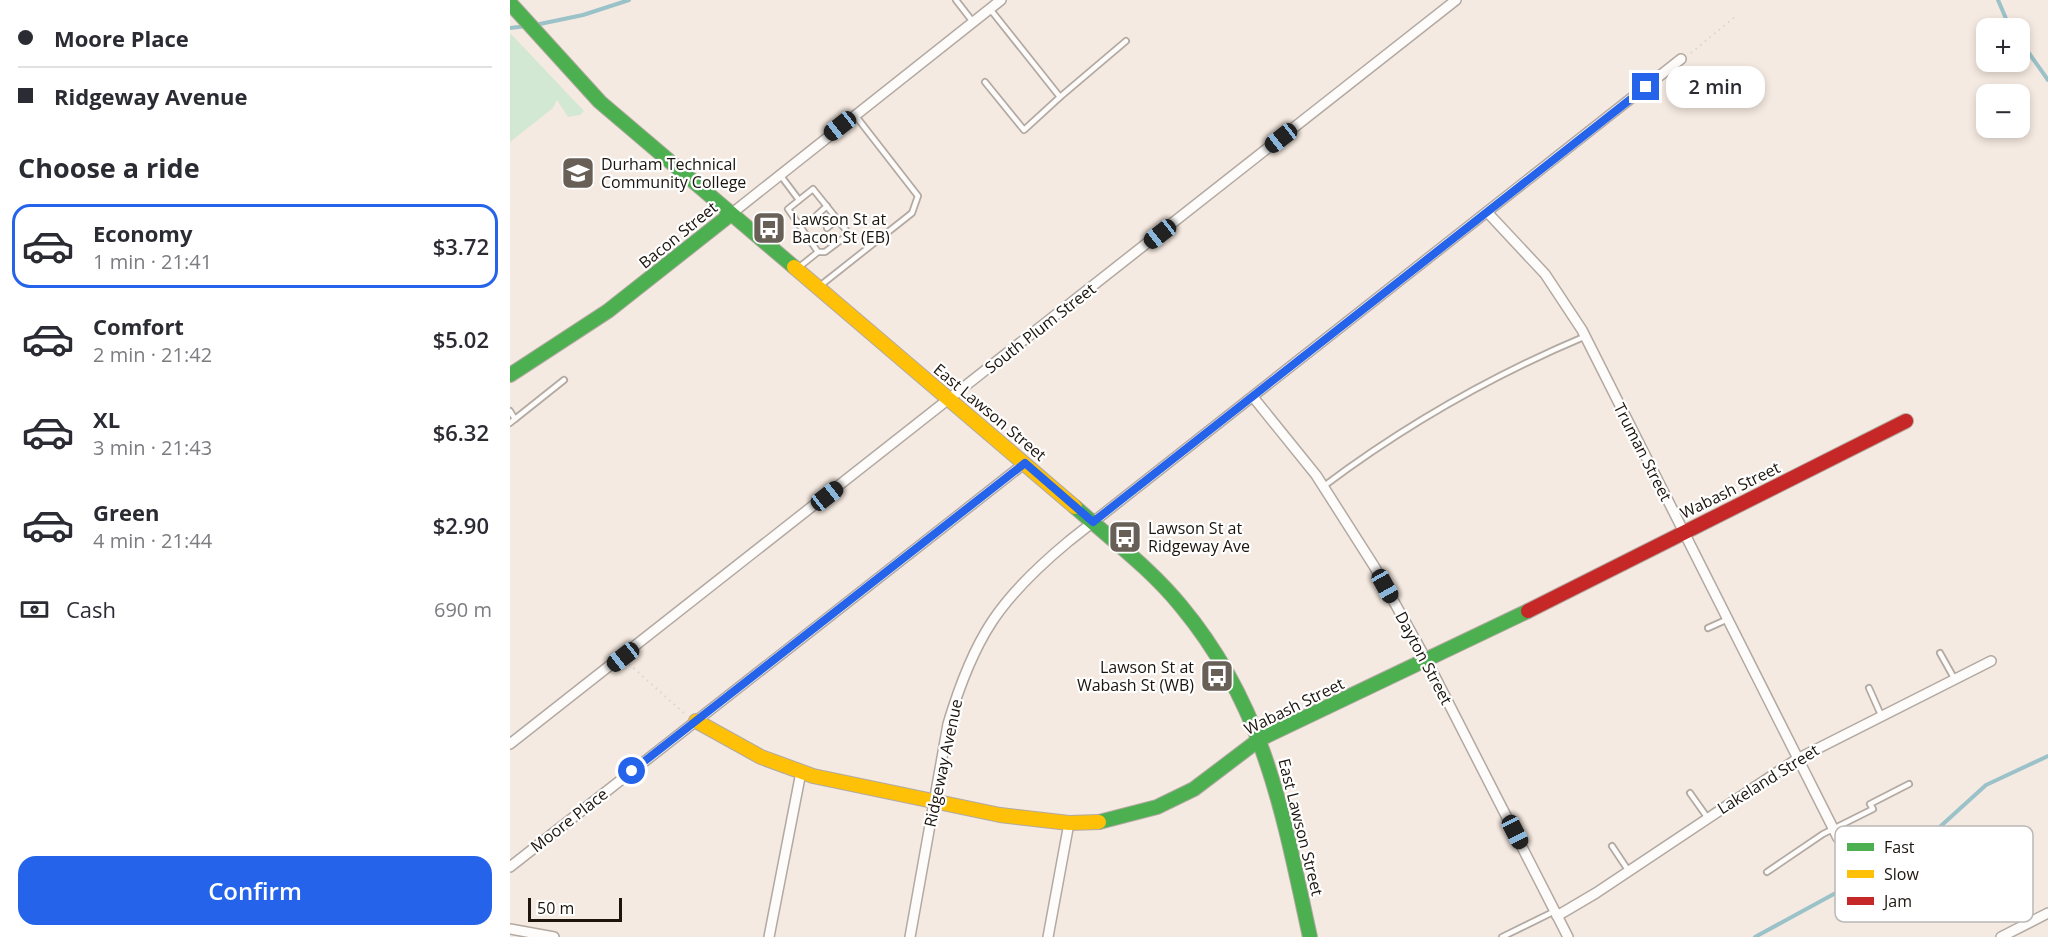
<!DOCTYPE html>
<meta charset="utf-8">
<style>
:root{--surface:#fff;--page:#f7f7f7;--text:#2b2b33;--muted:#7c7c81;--line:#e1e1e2;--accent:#2563eb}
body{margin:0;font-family:"Open Sans",sans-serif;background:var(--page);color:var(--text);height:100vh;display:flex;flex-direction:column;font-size:22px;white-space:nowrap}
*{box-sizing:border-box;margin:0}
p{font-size:20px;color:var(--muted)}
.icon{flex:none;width:33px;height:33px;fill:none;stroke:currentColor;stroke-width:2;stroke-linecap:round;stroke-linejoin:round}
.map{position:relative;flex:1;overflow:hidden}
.drawer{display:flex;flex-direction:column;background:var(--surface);width:510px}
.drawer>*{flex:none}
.guide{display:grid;align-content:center;height:132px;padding:0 18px;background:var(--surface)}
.controls{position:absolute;left:1466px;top:18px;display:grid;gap:12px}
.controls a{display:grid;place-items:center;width:54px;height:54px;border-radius:12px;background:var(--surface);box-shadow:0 3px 9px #0003;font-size:30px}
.scale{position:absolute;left:18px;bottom:15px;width:94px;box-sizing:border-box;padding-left:6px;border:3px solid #1c140d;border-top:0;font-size:16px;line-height:21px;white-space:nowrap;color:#1c140d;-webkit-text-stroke:4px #fff;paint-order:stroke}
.end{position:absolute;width:27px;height:27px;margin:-14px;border:8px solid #2563eb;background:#fff;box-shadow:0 0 0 3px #fff}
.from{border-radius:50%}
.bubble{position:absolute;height:42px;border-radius:18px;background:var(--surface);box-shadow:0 3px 9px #0003;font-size:20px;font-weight:600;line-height:42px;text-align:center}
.car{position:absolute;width:18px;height:36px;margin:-18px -9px;border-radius:8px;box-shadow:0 0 4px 2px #0007;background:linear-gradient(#222 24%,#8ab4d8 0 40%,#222 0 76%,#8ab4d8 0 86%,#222 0)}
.guide b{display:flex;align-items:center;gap:21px;height:57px;font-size:22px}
.guide b+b{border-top:2px solid var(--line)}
.guide i{width:15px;height:15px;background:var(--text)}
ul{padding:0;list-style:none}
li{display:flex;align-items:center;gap:18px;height:84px;margin:0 12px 9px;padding:0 6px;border:3px solid transparent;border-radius:18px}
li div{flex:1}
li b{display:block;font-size:22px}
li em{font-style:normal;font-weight:600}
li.current{border-color:var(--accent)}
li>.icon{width:54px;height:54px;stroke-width:1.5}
h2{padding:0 18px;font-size:27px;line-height:72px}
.pay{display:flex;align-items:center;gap:15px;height:66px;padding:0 18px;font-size:22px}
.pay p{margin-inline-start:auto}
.primary-button{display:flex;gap:12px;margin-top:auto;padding:12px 18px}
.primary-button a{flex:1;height:69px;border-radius:18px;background:var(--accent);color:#fff;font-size:24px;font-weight:600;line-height:69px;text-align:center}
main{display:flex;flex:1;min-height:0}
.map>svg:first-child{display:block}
.green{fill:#d3e8d2}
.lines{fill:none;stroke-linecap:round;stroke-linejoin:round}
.stream{stroke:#9ac2c8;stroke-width:4}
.lane-casing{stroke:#b2a9a2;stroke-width:8}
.street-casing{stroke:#b2a9a2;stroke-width:12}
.fast-casing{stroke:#b2a9a2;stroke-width:16}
.slow-casing{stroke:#b2a9a2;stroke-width:16}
.jam-casing{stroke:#b2a9a2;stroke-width:16}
.path{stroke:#d8d5d3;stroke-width:2;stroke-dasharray:1.5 4.5;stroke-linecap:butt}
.lane{stroke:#fefcfa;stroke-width:4.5}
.street{stroke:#fefcfa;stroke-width:9}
.fast{stroke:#4caf50;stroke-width:14}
.slow{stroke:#ffc107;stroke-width:14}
.jam{stroke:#c62828;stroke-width:14}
.route{stroke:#2563eb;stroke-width:8}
.labels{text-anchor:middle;stroke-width:4.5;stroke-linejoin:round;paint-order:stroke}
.poi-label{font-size:16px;fill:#1c140d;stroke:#fff;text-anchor:start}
.street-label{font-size:16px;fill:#1c140d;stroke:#fff}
.key{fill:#fff;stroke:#bbb8b6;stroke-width:1.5}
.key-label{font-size:16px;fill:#1c140d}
</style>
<main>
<section class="drawer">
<div class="guide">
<b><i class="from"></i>Moore Place</b>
<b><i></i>Ridgeway Avenue</b>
</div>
<h2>Choose a ride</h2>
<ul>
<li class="current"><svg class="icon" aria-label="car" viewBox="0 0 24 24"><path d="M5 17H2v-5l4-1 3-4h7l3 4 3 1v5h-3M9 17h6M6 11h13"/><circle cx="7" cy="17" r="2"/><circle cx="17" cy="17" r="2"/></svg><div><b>Economy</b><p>1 min · 21:41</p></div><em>$3.72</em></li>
<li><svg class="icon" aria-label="car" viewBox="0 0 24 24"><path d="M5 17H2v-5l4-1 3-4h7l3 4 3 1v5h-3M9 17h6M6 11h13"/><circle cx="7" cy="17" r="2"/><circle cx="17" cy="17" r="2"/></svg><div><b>Comfort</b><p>2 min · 21:42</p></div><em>$5.02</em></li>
<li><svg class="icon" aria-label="car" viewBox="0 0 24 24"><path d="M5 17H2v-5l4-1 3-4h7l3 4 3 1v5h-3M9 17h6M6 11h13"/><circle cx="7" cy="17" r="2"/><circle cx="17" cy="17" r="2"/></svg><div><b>XL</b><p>3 min · 21:43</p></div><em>$6.32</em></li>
<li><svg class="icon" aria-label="car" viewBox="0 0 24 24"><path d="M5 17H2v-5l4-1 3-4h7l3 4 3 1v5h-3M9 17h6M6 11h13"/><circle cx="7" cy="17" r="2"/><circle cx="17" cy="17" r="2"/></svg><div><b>Green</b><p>4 min · 21:44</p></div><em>$2.90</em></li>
</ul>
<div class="pay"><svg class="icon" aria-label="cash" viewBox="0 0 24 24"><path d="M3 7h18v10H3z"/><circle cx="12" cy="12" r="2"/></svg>Cash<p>690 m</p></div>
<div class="primary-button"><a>Confirm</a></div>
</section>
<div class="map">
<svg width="1538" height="937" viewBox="0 0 1538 937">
<rect width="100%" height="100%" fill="#f5eae1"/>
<polygon class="green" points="0,33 74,111 70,115 58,117 47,100 43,108 0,142"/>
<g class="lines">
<g class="stream">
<polyline points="1488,0 1500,28"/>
<polyline points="25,25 73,15 119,0"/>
<polyline points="0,28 17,26"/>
<polyline points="1509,39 1538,80"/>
<polyline points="1245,937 1377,865 1422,834 1476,785 1538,756"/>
</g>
<g class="lane-casing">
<g id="lane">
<polyline points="446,0 463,22"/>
<polyline points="475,82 514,130 550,97 480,9"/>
<polyline points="550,97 616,41"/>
<polyline points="271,176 289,200"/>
<polyline points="307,215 317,206"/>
<polyline points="317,228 328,219"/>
<polyline points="288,268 308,252 315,252 339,234 303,189 278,209 308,252"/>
<polyline points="311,285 402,213 408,196 345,115"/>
<polyline points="0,411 5,419 0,423"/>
<polyline points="5,419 54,380"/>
<path d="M814 486C894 426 983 375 1076 336"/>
<polyline points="1198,628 1218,619"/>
<polyline points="1430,653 1444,678"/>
<polyline points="1359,688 1371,715"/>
<polyline points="1180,793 1197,817"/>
<polyline points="1102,846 1118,870"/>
<polyline points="1257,872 1313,834 1363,809 1360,804 1399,784"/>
<polyline points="992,937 1045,911"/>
</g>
</g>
<g class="street-casing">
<g id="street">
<polyline points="977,212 1035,274 1072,330 1328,838"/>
<polyline points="221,214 491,0"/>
<polyline points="743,397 806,475 864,566 917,661 1058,937"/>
<polyline points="0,744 946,0"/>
<polyline points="0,867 515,463"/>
<polyline points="1047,916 1086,893 1287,759 1481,661"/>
<polyline points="0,929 44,937"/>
<polyline points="259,937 291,772"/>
<path d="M400 937 438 724C464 637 489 599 559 541L1171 59"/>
<polyline points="538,937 559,823"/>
<polyline points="1491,937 1538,913"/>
</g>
</g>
<g class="fast-casing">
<g id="fast">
<polyline points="0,3 90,102 284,267"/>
<polyline points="0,375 98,311 221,214"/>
<path d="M565 507C601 539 641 569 671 606 755 707 773 814 800 937"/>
<polyline points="589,822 647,807 684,789 750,739 1018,611"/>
</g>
</g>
<g class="slow-casing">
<g id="slow">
<polyline points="284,267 565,507"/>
<polyline points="186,721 251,757 303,776 490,815 559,823 589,822"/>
</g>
</g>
<g class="jam-casing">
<polyline id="jam" points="1018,611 1396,421"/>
</g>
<g class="path">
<polyline points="1181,53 1226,16"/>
<polyline points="119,664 175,714"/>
</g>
<use href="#lane" class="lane"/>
<use href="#street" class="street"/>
<use href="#fast" class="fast"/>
<use href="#slow" class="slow"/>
<use href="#jam" class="jam"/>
</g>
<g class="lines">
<polyline class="route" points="122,771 515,463 583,522 1136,87"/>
</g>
<defs>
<g id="university-square" transform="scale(1.725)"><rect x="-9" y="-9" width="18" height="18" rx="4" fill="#685f57" stroke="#fff"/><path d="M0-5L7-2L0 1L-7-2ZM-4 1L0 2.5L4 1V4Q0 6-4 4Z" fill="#fff"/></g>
<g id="bus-square" transform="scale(1.725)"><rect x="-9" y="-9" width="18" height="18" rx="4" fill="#685f57" stroke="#fff"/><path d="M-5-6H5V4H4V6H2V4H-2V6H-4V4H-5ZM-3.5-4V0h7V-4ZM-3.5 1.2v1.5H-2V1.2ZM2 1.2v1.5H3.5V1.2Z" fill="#fff"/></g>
</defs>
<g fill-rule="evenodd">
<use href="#university-square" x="68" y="173"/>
<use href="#bus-square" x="259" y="228"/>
<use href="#bus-square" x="615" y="537"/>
<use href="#bus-square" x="707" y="676"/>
</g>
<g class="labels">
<g class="poi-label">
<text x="91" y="170">Durham Technical<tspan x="91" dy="18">Community College</tspan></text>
<text x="282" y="225">Lawson St at<tspan x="282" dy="18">Bacon St (EB)</tspan></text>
<text x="638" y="534">Lawson St at<tspan x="638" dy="18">Ridgeway Ave</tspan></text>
<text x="684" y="673" text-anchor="end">Lawson St at<tspan x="684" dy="18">Wabash St (WB)</tspan></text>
</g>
<g class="street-label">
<text transform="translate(168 235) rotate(-39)" y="6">Bacon Street</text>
<text transform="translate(530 328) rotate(-38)" y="6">South Plum Street</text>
<text transform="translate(480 412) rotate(40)" y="6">East Lawson Street</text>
<text transform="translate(1133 452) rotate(63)" y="6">Truman Street</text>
<text transform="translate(1220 490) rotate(-26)" y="6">Wabash Street</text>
<text transform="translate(914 658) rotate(62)" y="6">Dayton Street</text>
<text transform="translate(784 706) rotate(-26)" y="6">Wabash Street</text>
<text transform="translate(433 763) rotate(-78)" y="6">Ridgeway Avenue</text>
<text transform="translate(1258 779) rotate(-32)" y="6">Lakeland Street</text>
<text transform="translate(59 820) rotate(-38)" y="6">Moore Place</text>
<text transform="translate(791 827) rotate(76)" y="6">East Lawson Street</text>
</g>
</g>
<rect x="1325" y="826" width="198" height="96" rx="9" class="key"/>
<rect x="1337" y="843" width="27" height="8" fill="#4caf50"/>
<rect x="1337" y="870" width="27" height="8" fill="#ffc107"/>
<rect x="1337" y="897" width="27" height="8" fill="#c62828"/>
<g class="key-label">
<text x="1374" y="853">Fast</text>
<text x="1374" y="880">Slow</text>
<text x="1374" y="907">Jam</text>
</g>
</svg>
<div class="controls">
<a>+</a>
<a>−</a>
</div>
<div class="scale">50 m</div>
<i class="end from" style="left:122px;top:771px"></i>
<i class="end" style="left:1136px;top:87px"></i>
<div class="bubble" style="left:1156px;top:66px;width:99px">2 min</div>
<i class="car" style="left:330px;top:126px;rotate:232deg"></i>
<i class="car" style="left:771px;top:138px;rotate:232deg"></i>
<i class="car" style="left:650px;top:234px;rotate:232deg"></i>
<i class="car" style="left:317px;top:496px;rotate:52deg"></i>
<i class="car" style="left:875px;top:586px;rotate:151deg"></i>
<i class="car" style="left:113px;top:657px;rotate:232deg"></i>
<i class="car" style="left:1005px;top:832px;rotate:153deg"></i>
</div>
</main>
